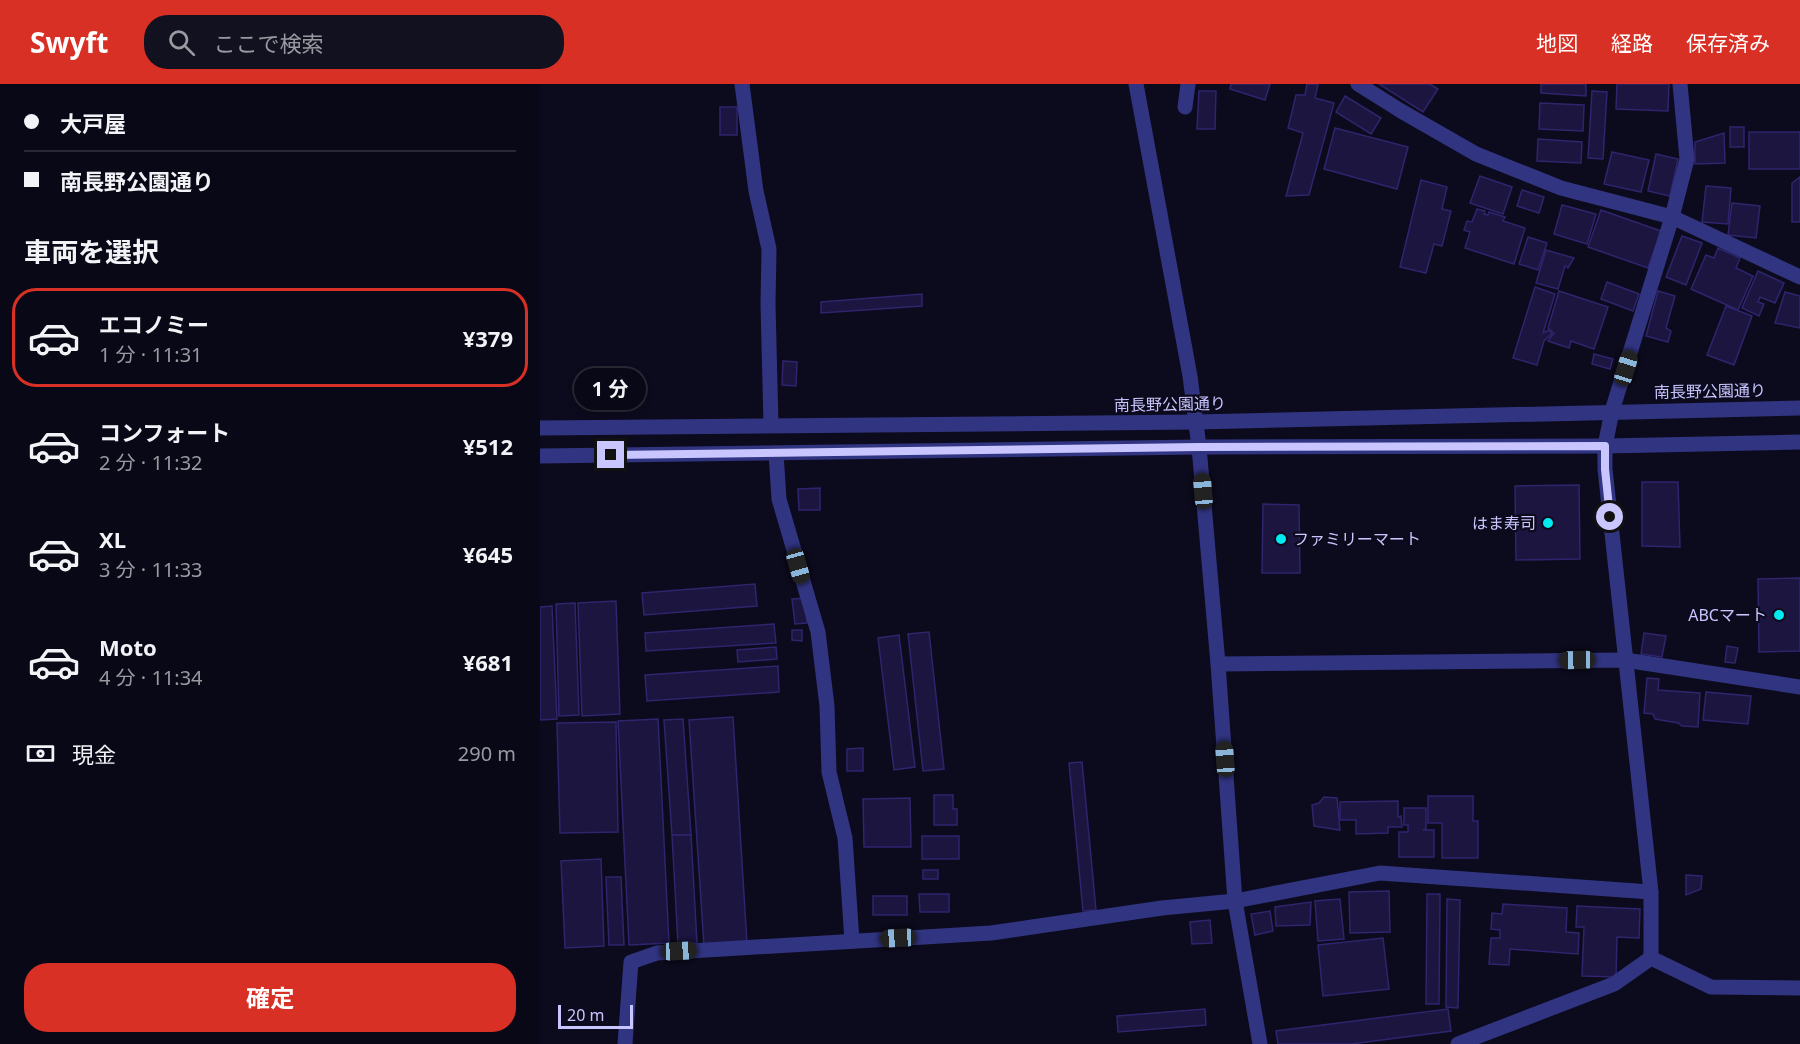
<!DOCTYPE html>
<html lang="ja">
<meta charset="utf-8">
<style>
:root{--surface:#090816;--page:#12111f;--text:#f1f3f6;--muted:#999aa1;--line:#292935;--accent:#d93025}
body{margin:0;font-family:"Noto Sans","Noto Sans JP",sans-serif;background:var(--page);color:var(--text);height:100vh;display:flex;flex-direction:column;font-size:22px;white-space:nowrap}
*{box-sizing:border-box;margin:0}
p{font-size:20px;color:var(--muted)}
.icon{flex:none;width:33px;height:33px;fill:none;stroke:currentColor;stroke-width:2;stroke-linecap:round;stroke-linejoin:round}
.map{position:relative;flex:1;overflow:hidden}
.details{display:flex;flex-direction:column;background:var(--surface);width:540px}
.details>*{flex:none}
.banner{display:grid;align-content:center;height:132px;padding:0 24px;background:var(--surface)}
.scale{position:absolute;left:18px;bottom:15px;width:75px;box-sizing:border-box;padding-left:6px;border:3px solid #c9c6ff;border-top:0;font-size:16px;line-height:21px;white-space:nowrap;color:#c9c6ff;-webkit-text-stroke:4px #0c0a1d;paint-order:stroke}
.end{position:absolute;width:27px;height:27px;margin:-14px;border:8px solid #c9c6ff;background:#111;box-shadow:0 0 0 3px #111}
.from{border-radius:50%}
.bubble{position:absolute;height:42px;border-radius:21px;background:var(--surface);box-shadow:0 3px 9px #0003,0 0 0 2px var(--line);font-size:20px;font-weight:700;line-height:42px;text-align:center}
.car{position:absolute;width:18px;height:36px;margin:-18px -9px;border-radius:8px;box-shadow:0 0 4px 2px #0007;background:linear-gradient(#222 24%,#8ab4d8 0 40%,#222 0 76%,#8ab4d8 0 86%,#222 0)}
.banner b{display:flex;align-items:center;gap:21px;height:57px;font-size:22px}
.banner b+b{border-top:2px solid var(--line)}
.banner i{width:15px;height:15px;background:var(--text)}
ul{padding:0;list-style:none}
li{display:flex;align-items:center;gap:18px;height:99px;margin:0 12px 9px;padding:0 12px;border:3px solid transparent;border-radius:24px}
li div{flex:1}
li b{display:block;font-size:22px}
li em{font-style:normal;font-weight:700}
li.active{border-color:var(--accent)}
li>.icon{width:54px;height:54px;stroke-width:1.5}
h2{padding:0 24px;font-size:27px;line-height:72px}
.pay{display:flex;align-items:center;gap:15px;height:66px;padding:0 24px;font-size:22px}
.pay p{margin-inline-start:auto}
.button{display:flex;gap:12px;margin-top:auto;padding:12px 24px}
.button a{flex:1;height:69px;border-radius:24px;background:var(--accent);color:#fff;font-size:24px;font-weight:700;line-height:69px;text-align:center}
header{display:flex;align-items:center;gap:36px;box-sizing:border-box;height:84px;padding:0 30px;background:var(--accent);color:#fff}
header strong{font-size:28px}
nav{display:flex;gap:33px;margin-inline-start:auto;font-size:21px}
.search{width:420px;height:54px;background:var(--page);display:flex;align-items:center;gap:15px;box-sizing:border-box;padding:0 21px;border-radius:24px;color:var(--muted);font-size:22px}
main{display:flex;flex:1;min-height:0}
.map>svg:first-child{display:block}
.building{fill:#1b1540;stroke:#2e256d;stroke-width:1.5}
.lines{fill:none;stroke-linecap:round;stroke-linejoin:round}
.minor{stroke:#313480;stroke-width:15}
.route{stroke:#c9c6ff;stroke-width:8}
.poi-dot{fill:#00eaf1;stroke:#0c0a1d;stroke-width:2}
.labels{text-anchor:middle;stroke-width:4.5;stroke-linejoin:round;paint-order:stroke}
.street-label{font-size:16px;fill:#c9c6ff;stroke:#0c0a1d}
.poi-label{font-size:16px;fill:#c9c6ff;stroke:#0c0a1d;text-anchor:end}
</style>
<header>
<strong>Swyft</strong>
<div class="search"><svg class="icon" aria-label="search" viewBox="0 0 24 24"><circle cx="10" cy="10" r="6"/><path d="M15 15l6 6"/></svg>ここで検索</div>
<nav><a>地図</a><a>経路</a><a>保存済み</a></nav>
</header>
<main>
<section class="details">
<div class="banner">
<b><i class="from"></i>大戸屋</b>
<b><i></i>南長野公園通り</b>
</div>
<h2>車両を選択</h2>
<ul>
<li class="active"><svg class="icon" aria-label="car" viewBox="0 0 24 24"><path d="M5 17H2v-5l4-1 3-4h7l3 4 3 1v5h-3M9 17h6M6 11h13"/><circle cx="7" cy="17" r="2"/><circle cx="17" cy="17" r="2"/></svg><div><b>エコノミー</b><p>1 分 · 11:31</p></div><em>¥379</em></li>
<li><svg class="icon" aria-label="car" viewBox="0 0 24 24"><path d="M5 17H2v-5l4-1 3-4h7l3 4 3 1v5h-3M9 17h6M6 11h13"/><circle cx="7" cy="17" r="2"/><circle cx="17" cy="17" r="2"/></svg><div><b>コンフォート</b><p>2 分 · 11:32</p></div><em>¥512</em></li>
<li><svg class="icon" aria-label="car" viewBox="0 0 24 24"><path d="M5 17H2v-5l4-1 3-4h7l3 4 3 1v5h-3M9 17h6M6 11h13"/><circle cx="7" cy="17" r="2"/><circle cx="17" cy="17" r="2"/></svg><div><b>XL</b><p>3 分 · 11:33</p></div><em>¥645</em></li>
<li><svg class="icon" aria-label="car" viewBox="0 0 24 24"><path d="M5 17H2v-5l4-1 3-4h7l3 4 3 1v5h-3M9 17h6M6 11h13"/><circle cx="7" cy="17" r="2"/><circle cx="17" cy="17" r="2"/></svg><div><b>Moto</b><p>4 分 · 11:34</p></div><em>¥681</em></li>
</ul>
<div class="pay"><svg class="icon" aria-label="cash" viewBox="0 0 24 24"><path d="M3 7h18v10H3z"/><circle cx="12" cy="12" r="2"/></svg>現金<p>290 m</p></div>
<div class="button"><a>確定</a></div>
</section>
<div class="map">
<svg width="1260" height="960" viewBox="0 0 1260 960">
<rect width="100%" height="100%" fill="#0c0a1d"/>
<g class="building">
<polygon points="691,0 730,0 725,16 690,5"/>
<polygon points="767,0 778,0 775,14 794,19 769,111 746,112 763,49 748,44 756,11 765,11"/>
<polygon points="839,0 890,0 898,5 883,28"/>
<polygon points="1001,0 1046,0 1046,12 1001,9"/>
<polygon points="1077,0 1129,0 1128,27 1076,25"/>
<polygon points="659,7 676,7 675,45 657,45"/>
<polygon points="1052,7 1067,8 1063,75 1048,74"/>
<polygon points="805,12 841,34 831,50 796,28"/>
<polygon points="1000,19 1044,21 1043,47 999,45"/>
<rect x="180" y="23" width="17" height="28"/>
<rect x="1190" y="43" width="14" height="20"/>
<polygon points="795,44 868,63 857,105 784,85"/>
<rect x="1209" y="48" width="51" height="37"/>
<polygon points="1184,49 1185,79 1155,80 1155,58"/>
<polygon points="998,55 1042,58 1041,79 997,77"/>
<polygon points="1072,68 1109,76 1101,108 1064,100"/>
<polygon points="1116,70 1138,75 1130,112 1108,107"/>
<polygon points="940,92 972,103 963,130 930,119"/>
<polygon points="1260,93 1260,138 1252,138 1252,99"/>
<polygon points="881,96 907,103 902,125 911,127 902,162 894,160 886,189 860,183"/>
<polygon points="1166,102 1191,104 1188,140 1162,138"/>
<polygon points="982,106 1004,113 999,129 977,122"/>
<polygon points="1192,119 1220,122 1216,154 1188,151"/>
<polygon points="1022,121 1056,130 1047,160 1014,150"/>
<polygon points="937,125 945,127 944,130 948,131 949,128 965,133 963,137 985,144 974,180 925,164 930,148 924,146 927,137 932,138"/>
<polygon points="1061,126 1121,147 1108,184 1048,163"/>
<polygon points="1142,152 1162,159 1146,201 1126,193"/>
<polygon points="988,153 1007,159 998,186 979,180"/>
<polygon points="1178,164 1200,174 1196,184 1213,192 1198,226 1151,205 1166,171 1174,174"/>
<polygon points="1006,166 1034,174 1028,184 1025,182 1018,205 996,199"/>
<polygon points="1218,187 1244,199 1235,219 1220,213 1218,218 1224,220 1219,232 1202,224"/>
<polygon points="1067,198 1099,210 1093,227 1061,215"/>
<polygon points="995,203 1015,210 1003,249 1009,246 1012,250 1004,257 997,281 973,274"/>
<polygon points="1019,207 1068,223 1054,265 1031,257 1029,264 1008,257 1014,249 1008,244"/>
<polygon points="1118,207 1135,212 1126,244 1131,247 1128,258 1106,252"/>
<polygon points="1245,208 1260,212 1260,244 1235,239"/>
<polygon points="382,210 382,222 281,229 281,218"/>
<polygon points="1186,222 1212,232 1194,281 1167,271"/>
<polygon points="1054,270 1073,275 1070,285 1052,280"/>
<polygon points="243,277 257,278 256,302 242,301"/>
<polygon points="1102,398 1138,398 1140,463 1102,462"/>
<polygon points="1039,401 1040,475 976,476 975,402"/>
<polygon points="280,404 280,426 259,426 258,405"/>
<polygon points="723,420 759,421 760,489 722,489"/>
<polygon points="1260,494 1260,567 1219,568 1218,495"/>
<polygon points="215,500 217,522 104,531 102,509"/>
<polygon points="265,514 267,539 255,540 252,515"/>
<polygon points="76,517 80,630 42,632 38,519"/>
<polygon points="35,519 39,631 19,632 16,520"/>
<polygon points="12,522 17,635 0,636 0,523"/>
<polygon points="234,540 236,559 106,567 105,549"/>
<polygon points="252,546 262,546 262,557 252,556"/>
<polygon points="389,548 404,685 383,687 368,550"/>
<polygon points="1104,549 1126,552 1122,573 1101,570"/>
<polygon points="359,551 375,683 354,686 338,554"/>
<polygon points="1187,562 1198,564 1195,579 1185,578"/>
<polygon points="236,563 237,575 198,578 197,566"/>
<polygon points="238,582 239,608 107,617 105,591"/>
<polygon points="1107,594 1119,595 1118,606 1160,609 1158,643 1142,642 1138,639 1115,635 1113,630 1104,629"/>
<polygon points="1166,608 1211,612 1208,640 1163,636"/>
<polygon points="193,633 207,859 164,862 149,636"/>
<polygon points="118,635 129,859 89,861 78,637"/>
<polygon points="143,635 151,751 132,751 124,636"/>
<polygon points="76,638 78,748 20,749 17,639"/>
<polygon points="323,664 323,687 307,687 307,665"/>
<polygon points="542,678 556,826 543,827 529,679"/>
<polygon points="394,711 413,711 413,725 417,725 417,741 394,741"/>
<polygon points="888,712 933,712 933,737 938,737 938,774 902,774 902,739 888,739"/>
<polygon points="784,713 797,714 800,746 774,742 772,721 779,719"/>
<polygon points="370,714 371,763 324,763 323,715"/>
<polygon points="858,717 858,733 861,732 862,743 848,743 848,749 816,750 816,736 800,736 800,718"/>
<polygon points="864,724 886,724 886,745 883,746 894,746 894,773 859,773 859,748 868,748 868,741 864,741"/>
<polygon points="132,751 151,751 157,859 138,860"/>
<rect x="382" y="752" width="37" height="23"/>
<polygon points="61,775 64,862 25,864 21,777"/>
<rect x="383" y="786" width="15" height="9"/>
<polygon points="1146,791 1162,792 1161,805 1146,811"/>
<polygon points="66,793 81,793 84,861 69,861"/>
<polygon points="849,807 850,848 810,849 809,808"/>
<polygon points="379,810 409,810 409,828 380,828"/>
<polygon points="887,810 900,810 899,920 886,920"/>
<rect x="333" y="812" width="34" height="19"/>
<polygon points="800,815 804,855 778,857 775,817"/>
<polygon points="907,815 920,816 918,924 906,923"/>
<polygon points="771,818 770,841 736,842 735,823"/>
<polygon points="963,820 1027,824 1026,848 1039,849 1038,870 970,865 969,881 949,880 951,854 960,854 960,846 951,845 952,829 962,830"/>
<polygon points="1037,822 1100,825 1099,854 1077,853 1076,893 1042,892 1044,843 1036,843"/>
<polygon points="730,827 733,847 715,851 711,830"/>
<polygon points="670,836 672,859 652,860 650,838"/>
<polygon points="843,854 849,905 783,912 778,861"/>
<polygon points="665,925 666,941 578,948 577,932"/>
<polygon points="908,925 911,947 811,960 738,960 736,947"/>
</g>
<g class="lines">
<g class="minor">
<polyline points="202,0 216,107 229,165 228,220 231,341"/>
<polyline points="596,0 650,292 659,363 678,580 695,817 720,960"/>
<polyline points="818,0 861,27 936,70 1021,104 1132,133 1260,193"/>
<polyline points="645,23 648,0"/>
<polyline points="0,344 656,338 1260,324"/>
<polyline points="236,369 239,415 278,548 287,622 289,688 305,754 312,857"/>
<polyline points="0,372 659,363 1065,362 1260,358"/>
<polyline points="678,580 1085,576 1260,603"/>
<polyline points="1111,874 1111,808 1065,385 1065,362 1072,327 1132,133 1147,75 1140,0"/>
<polyline points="1111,874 1171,903 1260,904"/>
<polyline points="85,960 91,878 117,869 451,849 622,824 695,817 840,789 1111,808"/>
<polyline points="918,960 1074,900 1111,874"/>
</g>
</g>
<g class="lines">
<polyline class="route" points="71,371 659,363 1065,362 1065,385 1070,433"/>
</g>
<g class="poi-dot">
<circle cx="1008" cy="439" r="6"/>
<circle cx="741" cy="455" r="6"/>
<circle cx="1239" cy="531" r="6"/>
</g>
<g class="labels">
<g class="street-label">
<text transform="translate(1170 307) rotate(-1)" y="6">南長野公園通り</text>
<text transform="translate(630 320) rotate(-1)" y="6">南長野公園通り</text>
</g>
<g class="poi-label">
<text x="996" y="445">はま寿司</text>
<text x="753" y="461" text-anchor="start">ファミリーマート</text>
<text x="1227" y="537">ABCマート</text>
</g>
</g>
</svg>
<div class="scale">20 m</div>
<i class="end from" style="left:1070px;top:433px"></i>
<i class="end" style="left:71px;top:371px"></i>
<div class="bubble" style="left:34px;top:284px;width:72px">1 分</div>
<i class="car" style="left:1086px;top:284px;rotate:17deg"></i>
<i class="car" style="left:663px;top:407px;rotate:355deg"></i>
<i class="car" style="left:258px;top:482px;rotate:164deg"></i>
<i class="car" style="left:1037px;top:576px;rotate:269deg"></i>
<i class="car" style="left:685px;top:675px;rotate:356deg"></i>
<i class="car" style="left:358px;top:854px;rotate:267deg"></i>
<i class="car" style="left:139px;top:867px;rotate:87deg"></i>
</div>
</main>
